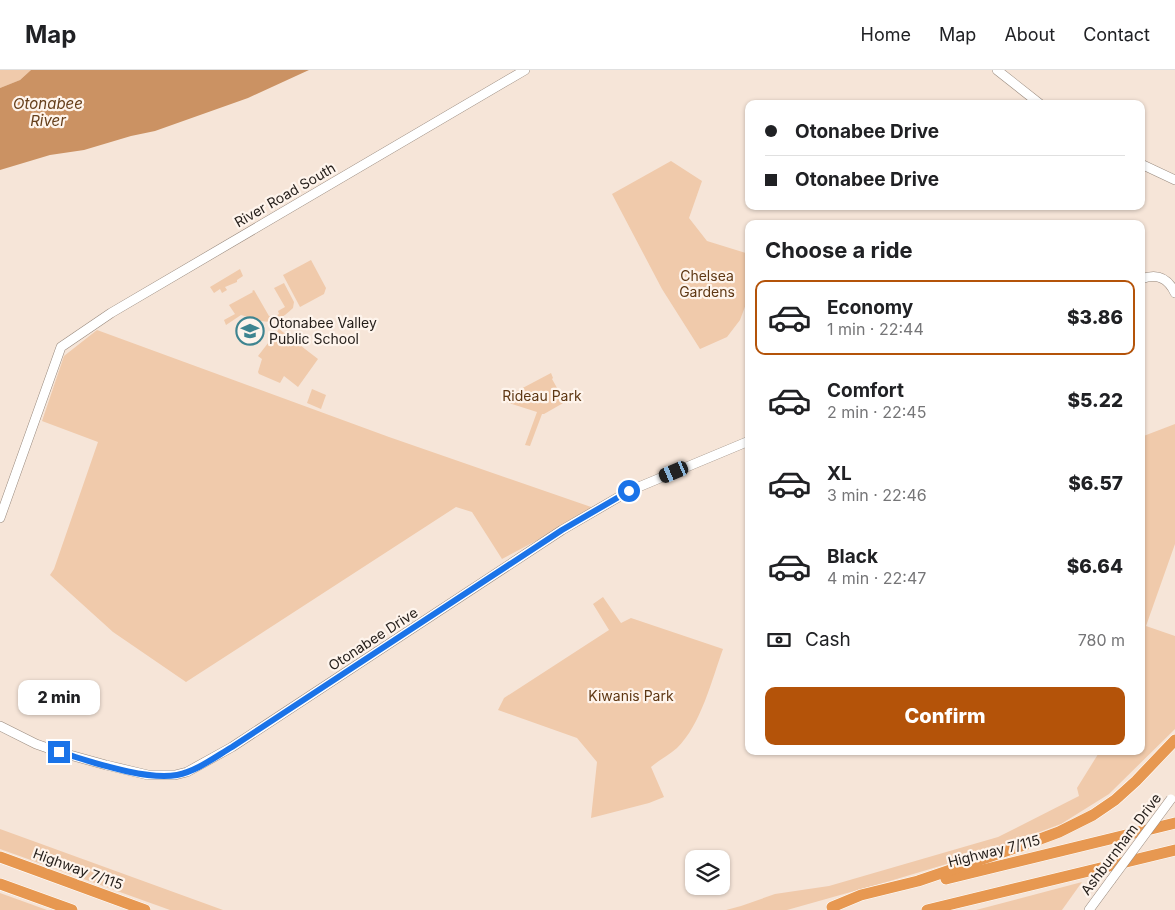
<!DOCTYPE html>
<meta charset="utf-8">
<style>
:root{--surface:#fff;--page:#f6f6f6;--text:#202124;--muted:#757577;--line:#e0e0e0;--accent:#b45309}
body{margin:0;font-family:Inter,sans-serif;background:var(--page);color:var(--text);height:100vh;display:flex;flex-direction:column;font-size:19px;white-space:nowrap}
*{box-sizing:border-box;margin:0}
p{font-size:16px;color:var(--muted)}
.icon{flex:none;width:28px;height:28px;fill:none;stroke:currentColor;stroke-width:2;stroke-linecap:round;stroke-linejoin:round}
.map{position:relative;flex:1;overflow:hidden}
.sheet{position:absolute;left:745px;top:150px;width:400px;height:535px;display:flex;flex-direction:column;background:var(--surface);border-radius:10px;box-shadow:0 1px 4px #0004}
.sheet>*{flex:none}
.guide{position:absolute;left:745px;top:30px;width:400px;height:110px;border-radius:10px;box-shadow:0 1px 4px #0004;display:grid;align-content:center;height:110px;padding:0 20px;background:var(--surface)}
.fabs{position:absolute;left:685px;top:780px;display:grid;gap:10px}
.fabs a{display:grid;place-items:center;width:45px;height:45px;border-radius:10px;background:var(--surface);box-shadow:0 1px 4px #0004;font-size:25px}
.end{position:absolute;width:22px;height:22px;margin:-11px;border:6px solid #1a73e8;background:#fff;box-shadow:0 0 0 2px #fff}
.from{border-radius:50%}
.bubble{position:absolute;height:35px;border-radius:10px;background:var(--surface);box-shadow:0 1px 4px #0004;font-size:16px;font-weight:800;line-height:35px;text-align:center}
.car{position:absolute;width:15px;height:30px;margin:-15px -8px;border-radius:6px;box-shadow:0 0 4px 1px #0007;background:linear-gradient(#222 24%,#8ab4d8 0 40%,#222 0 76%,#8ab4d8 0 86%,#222 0)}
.guide b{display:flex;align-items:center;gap:18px;height:48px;font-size:19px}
.guide b+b{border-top:1px solid var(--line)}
.guide i{width:12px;height:12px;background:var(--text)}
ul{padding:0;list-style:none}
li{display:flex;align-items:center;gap:15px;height:75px;margin:0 10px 8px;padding:0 10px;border:2px solid transparent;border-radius:10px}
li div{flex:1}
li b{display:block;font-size:19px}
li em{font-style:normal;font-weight:800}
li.current{border-color:var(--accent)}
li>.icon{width:45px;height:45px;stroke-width:1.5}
h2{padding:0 20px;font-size:22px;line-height:60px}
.pay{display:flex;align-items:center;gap:12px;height:55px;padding:0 20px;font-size:19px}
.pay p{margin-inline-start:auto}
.primary-button{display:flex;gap:10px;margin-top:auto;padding:10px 20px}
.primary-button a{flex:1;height:58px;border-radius:10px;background:var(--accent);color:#fff;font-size:20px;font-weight:800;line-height:58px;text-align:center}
header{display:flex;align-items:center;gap:30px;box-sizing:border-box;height:70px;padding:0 25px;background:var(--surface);border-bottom:1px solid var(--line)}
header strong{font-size:24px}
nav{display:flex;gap:28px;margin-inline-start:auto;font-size:18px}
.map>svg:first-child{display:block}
.green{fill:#f0caab}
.water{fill:#cb9263}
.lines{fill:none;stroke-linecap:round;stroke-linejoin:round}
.secondary-casing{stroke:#98897d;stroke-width:10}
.highway-casing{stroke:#fff;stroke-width:12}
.secondary{stroke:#fff;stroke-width:9}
.highway{stroke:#e79851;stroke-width:11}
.secondary-bridge-casing{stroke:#98897d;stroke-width:10;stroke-linecap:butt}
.secondary-bridge{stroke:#fff;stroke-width:9}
.route{stroke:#1a73e8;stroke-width:6}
.labels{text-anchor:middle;stroke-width:4.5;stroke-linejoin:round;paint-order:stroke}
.street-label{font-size:14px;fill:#231d19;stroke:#fef4ec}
.park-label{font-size:14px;fill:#5e3713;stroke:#fef4ec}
.poi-label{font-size:14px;fill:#231d19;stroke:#fef4ec;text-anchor:start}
.water-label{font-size:15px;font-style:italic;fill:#663f1b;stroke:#fef4ec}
</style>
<header>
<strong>Map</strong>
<nav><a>Home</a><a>Map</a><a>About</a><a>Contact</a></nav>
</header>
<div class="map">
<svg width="1175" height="840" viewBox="0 0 1175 840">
<rect width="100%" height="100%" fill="#f6e5d8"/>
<g class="green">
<polygon points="0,0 31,0 20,10 0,18"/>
<polygon points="671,91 702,111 689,148 707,171 749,184 749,226 740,250 727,267 700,279 662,219 612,124"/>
<polygon points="311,190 326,218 324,224 300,237 283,205"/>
<polygon points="240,199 243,206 237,210 237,212 225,217 227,220 222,223 220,219 214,223 210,217"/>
<path d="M284 213 294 232 293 238C272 258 266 252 241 245L226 255 224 250 235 244 229 235 253 222 252 221 254 220 269 246H270L272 248 279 244 278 241 285 237 274 218Z"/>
<polygon points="279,259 318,289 298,317 284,306 280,313 259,304 258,302 262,289 258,286"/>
<polygon points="97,260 389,367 594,438 564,456 502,489 472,442 456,437 186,612 113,562 50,505 54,499 98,372 42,351 64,286"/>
<polygon points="551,303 553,308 552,309 565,332 544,344 542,344 530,376 525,375 537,342 506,332 504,328"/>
<polygon points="312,319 326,325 321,339 307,333"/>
<polygon points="1175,354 1175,474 1146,556 1175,566 1175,659 1109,724 1061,754 980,784 890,811 787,840 726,840 741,836 775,824 829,816 998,767 1079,726 1077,718 1100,681 1141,681 1141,367"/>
<path d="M603 527 621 553 631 548 723 579C712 609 701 655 677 678 669 685 659 690 651 697L664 727 649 733 591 748 597 692 577 668 498 640 504 628 609 560 593 534Z"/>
<polygon points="0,759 223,840 170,840 0,779"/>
<polygon points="1082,812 1062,840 976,840"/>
<polygon points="0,823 47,840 0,840"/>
</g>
<polygon class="water" points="31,0 309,0 248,28 155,61 131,66 84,80 50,85 0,100 0,18 20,10"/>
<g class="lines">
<g class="secondary-casing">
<g id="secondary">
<polyline points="997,0 1040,34"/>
<polyline points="1141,94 1175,110"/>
<path d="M1141 209C1157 203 1168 208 1175 223"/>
<polyline points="0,448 61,277 111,243 525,0"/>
<polyline points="0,656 36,674 59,682 106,695 148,705 175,705 187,702 232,677 562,460 629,421 749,371"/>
<polyline points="1089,840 1111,810"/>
</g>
</g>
<g class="highway-casing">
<g id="highway">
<polyline points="0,787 145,840"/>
<polyline points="946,809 1175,753"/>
<polyline points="0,814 72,840"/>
<polyline points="832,837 861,825 918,811 1024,775 1059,762 1093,745 1115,730 1136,711 1175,670"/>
<polyline points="927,840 1175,780"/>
</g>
</g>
<use href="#secondary" class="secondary"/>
<use href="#highway" class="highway"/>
<g class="secondary-bridge-casing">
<polyline id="secondary-bridge" points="1111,810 1171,729"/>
</g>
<use href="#secondary-bridge" class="secondary-bridge"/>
</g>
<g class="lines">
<path class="route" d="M59 682C90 691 145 711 177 705 197 701 215 687 232 677L562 460 629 421"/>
</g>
<defs>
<g id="school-ring" transform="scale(1.4375)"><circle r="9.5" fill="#fef4ec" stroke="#3e8490" stroke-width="1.5"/><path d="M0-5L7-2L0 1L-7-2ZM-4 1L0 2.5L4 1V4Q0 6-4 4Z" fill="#3e8490"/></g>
</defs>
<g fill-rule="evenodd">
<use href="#school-ring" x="250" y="261"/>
</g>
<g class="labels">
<g class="street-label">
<text transform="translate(285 125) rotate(-30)" y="5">River Road South</text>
<text transform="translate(373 569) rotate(-33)" y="5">Otonabee Drive</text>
<text transform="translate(1121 774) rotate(-53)" y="5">Ashburnham Drive</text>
<text transform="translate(994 781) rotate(-14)" y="5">Highway 7/115</text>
<text transform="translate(78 799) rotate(20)" y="5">Highway 7/115</text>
</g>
<g class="park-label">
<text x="707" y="211">Chelsea<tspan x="707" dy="16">Gardens</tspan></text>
<text x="542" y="331">Rideau Park</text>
<text x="631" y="631">Kiwanis Park</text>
</g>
<g class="poi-label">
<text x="269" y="258">Otonabee Valley<tspan x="269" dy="16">Public School</tspan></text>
</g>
<g class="water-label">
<text x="48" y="39">Otonabee<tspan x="48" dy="17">River</tspan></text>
</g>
</g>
</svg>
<div class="fabs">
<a><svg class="icon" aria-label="layers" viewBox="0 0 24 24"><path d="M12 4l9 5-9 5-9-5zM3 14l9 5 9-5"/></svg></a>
</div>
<i class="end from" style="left:629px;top:421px"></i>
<i class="end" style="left:59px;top:682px"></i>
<div class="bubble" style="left:18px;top:610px;width:82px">2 min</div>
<i class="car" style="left:674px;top:402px;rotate:247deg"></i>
<div class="guide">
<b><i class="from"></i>Otonabee Drive</b>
<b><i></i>Otonabee Drive</b>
</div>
<section class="sheet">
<h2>Choose a ride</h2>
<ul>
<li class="current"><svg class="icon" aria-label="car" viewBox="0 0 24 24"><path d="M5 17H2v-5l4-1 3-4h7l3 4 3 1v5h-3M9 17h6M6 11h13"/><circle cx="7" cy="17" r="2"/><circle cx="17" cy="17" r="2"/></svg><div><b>Economy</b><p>1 min · 22:44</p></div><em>$3.86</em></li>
<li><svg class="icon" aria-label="car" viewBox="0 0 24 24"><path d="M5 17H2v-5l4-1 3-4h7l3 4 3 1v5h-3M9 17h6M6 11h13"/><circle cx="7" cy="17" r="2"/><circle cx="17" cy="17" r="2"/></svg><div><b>Comfort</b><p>2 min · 22:45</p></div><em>$5.22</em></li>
<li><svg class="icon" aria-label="car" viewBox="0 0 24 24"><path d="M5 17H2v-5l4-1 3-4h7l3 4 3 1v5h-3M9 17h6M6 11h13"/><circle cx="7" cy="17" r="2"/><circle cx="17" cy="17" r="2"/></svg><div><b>XL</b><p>3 min · 22:46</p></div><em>$6.57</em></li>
<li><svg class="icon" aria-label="car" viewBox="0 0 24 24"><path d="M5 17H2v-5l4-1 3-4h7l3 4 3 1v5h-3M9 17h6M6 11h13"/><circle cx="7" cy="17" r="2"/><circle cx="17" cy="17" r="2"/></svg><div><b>Black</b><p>4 min · 22:47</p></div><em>$6.64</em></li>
</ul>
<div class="pay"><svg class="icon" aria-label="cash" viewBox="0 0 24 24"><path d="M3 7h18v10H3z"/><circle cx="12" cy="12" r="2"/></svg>Cash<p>780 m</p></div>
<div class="primary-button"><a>Confirm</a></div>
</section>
</div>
